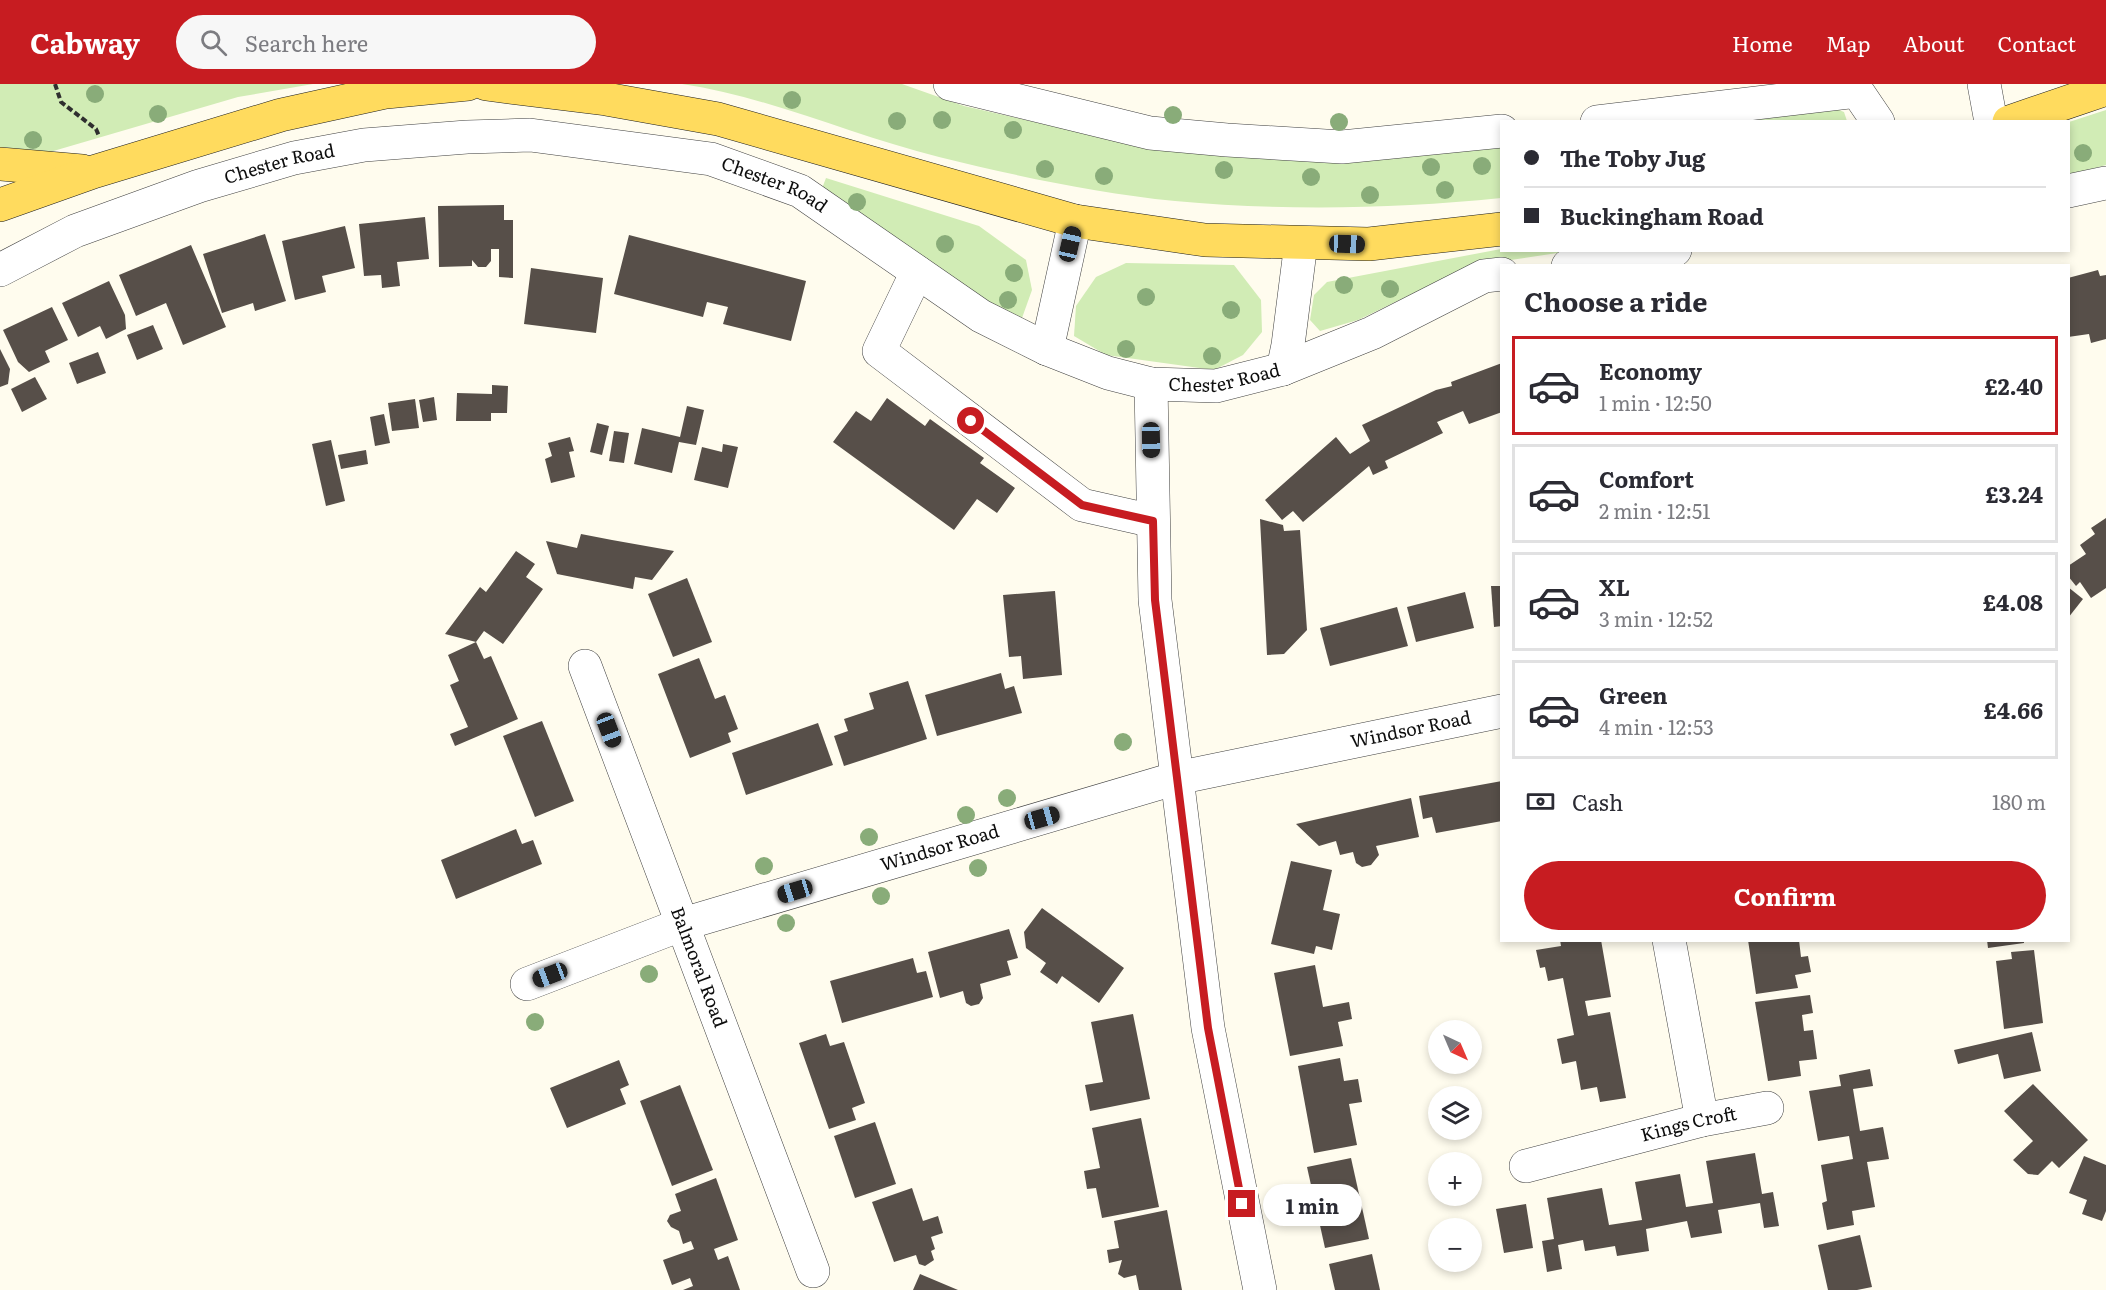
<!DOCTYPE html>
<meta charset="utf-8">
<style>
:root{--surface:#fff;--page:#f7f7f7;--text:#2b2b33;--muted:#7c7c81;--line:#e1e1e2;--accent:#c71c21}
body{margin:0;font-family:Literata,serif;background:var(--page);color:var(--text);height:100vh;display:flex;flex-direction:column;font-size:22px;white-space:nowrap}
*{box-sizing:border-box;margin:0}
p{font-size:20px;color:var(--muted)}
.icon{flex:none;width:33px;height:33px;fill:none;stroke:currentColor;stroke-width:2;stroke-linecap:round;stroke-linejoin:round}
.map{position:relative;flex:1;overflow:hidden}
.details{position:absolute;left:1500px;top:180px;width:570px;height:678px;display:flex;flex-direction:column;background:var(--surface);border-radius:0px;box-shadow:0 3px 9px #0003}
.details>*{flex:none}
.hud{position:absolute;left:1500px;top:36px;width:570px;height:132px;border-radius:0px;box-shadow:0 3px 9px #0003;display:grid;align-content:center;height:132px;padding:0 24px;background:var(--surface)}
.needle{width:39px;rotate:136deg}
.buttons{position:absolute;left:1428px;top:936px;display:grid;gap:12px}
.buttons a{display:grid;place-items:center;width:54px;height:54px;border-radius:50%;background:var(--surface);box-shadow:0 3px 9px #0003;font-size:30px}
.end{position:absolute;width:27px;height:27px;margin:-14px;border:8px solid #c71c21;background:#fff;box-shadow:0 0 0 3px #fff}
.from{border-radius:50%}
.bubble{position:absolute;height:42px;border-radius:21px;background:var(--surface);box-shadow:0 3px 9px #0003;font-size:20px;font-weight:700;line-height:42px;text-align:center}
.car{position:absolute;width:18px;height:36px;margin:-18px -9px;border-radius:8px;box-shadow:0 0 4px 2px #0007;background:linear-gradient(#222 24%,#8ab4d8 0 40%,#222 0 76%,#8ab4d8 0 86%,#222 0)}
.hud b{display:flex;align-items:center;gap:21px;height:57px;font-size:22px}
.hud b+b{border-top:2px solid var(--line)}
.hud i{width:15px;height:15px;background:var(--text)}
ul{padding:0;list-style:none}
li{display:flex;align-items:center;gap:18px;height:99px;margin:0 12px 9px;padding:0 12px;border:3px solid var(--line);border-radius:0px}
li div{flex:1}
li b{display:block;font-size:22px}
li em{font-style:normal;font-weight:700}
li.selected{border-color:var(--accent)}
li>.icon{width:54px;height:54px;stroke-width:1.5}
h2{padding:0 24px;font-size:27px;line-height:72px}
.pay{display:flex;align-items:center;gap:15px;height:66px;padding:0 24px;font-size:22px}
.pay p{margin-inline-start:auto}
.primary-button{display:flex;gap:12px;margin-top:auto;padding:12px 24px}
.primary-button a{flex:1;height:69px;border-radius:36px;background:var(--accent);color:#fff;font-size:24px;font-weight:700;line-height:69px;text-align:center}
header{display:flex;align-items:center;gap:36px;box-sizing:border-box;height:84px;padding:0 30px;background:var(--accent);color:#fff}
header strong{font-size:28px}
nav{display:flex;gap:33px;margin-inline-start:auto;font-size:21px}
.search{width:420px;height:54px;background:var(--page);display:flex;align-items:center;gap:15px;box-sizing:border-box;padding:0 21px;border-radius:33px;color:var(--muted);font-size:22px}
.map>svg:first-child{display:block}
.green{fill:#d1ecb5}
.building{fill:#574f49}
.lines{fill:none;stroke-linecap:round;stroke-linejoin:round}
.minor-casing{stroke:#404040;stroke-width:34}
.major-casing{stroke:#1e1e1e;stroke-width:34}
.path{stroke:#2f2f2f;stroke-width:4;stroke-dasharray:6 3;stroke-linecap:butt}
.minor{stroke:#fff;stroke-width:33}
.major{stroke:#ffdb5e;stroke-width:33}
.tree{fill:#89ac79}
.route{stroke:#c71c21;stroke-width:8}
.labels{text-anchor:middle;stroke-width:6;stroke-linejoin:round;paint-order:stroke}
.street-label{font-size:18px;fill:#0d0d0d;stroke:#fff}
</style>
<header>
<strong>Cabway</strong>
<div class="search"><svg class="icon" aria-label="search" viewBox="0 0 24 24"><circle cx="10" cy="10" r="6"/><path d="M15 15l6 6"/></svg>Search here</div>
<nav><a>Home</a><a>Map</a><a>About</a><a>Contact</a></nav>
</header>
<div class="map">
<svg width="2106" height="1206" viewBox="0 0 2106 1206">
<rect width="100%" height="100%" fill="#fffcee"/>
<g class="green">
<polygon points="0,0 313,0 238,13 50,68 0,63"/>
<path d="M682 0H902L964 22 1105 54 1501 62V114C1394 125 1283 127 1175 117 1096 109 1016 92 939 73 853 52 770 13 682 0Z"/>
<polygon points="1829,22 1844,28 1847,37 1707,38"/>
<polygon points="2106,26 2106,81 2069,91 2069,38"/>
<polygon points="826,94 979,142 1026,176 1032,206 1022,234 984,217 821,107"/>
<polygon points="1501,165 1571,167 1470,182 1358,236 1320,247 1310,236 1314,211 1327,198"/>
<polygon points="1126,179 1234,181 1261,216 1262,248 1243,271 1214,286 1106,271 1074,252 1076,222 1096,193"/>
</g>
<g class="building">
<polygon points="504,121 504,136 513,136 513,194 499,193 499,165 491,165 491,177 486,183 478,183 472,176 472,182 439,183 438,122"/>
<polygon points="425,133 429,175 397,178 400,202 382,204 381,191 364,192 359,140"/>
<polygon points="345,142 355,184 322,192 326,208 295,216 282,157"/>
<polygon points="265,150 286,217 255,227 253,219 222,229 203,170"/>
<polygon points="629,151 806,197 791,257 723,240 728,223 707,218 703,233 614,210"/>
<polygon points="191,161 226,243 183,261 166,219 136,232 119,191"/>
<polygon points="531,184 603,194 596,249 524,240"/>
<polygon points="2098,186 2100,192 2106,191 2106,255 2091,259 2089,250 2068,253 2068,194"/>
<polygon points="109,197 125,231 126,245 106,255 100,242 78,253 62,219"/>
<polygon points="52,223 68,256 45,267 50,278 29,288 18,278 3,246"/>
<polygon points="153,241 163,265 137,276 127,251"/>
<polygon points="0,265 10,285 8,300 0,303"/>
<polygon points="98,268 106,289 77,300 69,279"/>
<polygon points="1502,279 1502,328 1469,340 1463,327 1437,338 1443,349 1385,377 1388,384 1373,391 1369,382 1303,438 1293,427 1282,436 1265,416 1336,353 1350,370 1370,357 1362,341 1436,306 1452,302 1451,298"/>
<polygon points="35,293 47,315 22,328 11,305"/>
<polygon points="492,301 508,302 507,329 491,329 491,337 456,337 457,309 492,310"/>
<polygon points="434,313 437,336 423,338 419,316"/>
<polygon points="887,314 925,342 930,335 984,374 980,379 1015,404 997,429 977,415 954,446 833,358 856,327 871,337"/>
<polygon points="415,315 419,344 392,347 388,319"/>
<polygon points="687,322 704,326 696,361 679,358 672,389 634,380 642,344 680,353"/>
<polygon points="384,330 390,359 375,362 370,333"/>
<polygon points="597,339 609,342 602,371 590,368"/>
<polygon points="614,347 629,349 624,379 609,377"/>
<polygon points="570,353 574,367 569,368 575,393 551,399 545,375 552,372 548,359"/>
<polygon points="331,356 345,417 326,422 312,360"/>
<polygon points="723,360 738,363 728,404 694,396 702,363 722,368"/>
<polygon points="366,366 368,380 341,385 338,371"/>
<polygon points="2106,434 2106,504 2091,514 2080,498 2076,502 2068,492 2068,482 2086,470 2080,461 2095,450 2091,444"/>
<polygon points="1260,435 1283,441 1284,447 1300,446 1307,546 1284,570 1267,571"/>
<polygon points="581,450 612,456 674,467 652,496 635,493 633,505 557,490 546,457 577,464"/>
<polygon points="516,467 535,480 526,493 543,505 503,560 484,547 476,558 445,550 480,503 486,508"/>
<polygon points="687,494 712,558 673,573 648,510"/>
<polygon points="1491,502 1502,502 1502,542 1494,543"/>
<polygon points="2068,503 2083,515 2068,534"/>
<polygon points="1055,507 1062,591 1023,595 1021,572 1009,573 1003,511"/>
<polygon points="1465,508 1474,544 1416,558 1407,523"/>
<polygon points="1397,523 1408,562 1330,582 1320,544"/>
<polygon points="476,558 484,575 491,572 518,635 455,662 450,650 468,643 450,601 459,597 448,571"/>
<polygon points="699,574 715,615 725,611 738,645 728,649 731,658 690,674 658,590"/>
<polygon points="1001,589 1005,605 1014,602 1022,629 937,652 925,611"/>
<polygon points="908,597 927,655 844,682 834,652 848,647 844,635 874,625 869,609"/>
<polygon points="542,637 574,717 535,733 503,652"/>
<polygon points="818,639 833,681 746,711 732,669"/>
<polygon points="1502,697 1502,737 1436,749 1432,733 1423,735 1419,712"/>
<polygon points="1411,714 1419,753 1376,762 1379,771 1371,781 1362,783 1356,779 1353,768 1340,771 1336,757 1319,762 1296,740"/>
<polygon points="516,745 522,760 533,756 542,780 456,815 441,776"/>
<polygon points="1291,777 1332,786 1323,826 1340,830 1332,866 1316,862 1314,870 1271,860"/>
<polygon points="1042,824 1124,884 1099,919 1062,892 1057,900 1040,888 1046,879 1026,864 1024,848"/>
<polygon points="1009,845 1018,874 1007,877 1011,891 980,900 983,914 979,920 971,922 966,919 963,907 940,914 928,868"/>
<polygon points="1560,856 1601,856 1611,913 1585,917 1588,932 1610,928 1626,1014 1600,1018 1597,1003 1581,1006 1576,977 1562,980 1557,955 1574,951 1563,894 1548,897 1545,883 1540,884 1536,866 1561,862"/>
<polygon points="1748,856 1799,856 1801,873 1808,872 1811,888 1795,891 1798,904 1756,910"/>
<polygon points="1987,856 2024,856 2024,859 1988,864"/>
<polygon points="2034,866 2043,939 2004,945 1996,877 2012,875 2011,868"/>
<polygon points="913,874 917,889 926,887 933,913 842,939 830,897"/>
<polygon points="1315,881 1323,923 1349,918 1352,935 1338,938 1343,962 1290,972 1274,889"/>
<polygon points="1810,911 1813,929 1802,931 1804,947 1813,946 1817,975 1799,977 1801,992 1768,997 1755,918"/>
<polygon points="1133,930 1150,1015 1090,1027 1085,1001 1103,998 1091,938"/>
<polygon points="2032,948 2041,987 2004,995 1998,970 1958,980 1954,966"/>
<polygon points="826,950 830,962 844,958 865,1019 852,1024 856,1036 829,1045 799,959"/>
<polygon points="1340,974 1344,997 1358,995 1362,1018 1349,1020 1357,1061 1314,1069 1298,982"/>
<polygon points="619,976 629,1001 620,1005 626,1020 567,1044 550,1004"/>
<polygon points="1870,985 1873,1002 1853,1005 1860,1047 1883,1043 1889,1075 1867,1078 1875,1123 1852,1127 1854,1141 1827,1146 1822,1119 1827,1117 1821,1081 1853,1075 1849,1052 1818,1057 1809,1007 1841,1002 1839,991"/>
<polygon points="2033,1000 2088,1056 2059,1084 2052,1077 2038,1091 2028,1090 2013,1076 2033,1057 2004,1027"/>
<polygon points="680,1001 713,1086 672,1102 640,1017"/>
<polygon points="1141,1034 1159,1123 1102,1134 1096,1104 1087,1105 1084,1087 1100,1084 1092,1044"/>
<polygon points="875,1038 896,1100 855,1114 834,1052"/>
<polygon points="1755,1069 1762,1110 1773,1108 1779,1142 1764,1144 1760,1119 1718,1126 1722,1149 1691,1154 1687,1137 1646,1145 1649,1167 1617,1172 1615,1162 1585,1167 1583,1156 1558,1161 1562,1185 1547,1188 1542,1157 1554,1155 1547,1114 1602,1104 1609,1141 1642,1136 1635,1098 1680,1090 1686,1123 1713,1119 1706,1077"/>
<polygon points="2084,1072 2106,1081 2106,1127 2102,1137 2082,1130 2087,1116 2069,1109"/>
<polygon points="1351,1074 1369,1155 1325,1164 1307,1083"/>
<polygon points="716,1094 738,1156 714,1165 718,1176 728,1172 740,1206 683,1206 693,1202 690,1194 672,1201 663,1176 694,1165 691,1157 683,1160 679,1147 671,1143 667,1137 670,1131 681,1127 675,1110"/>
<polygon points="912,1104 923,1137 938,1132 943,1149 931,1153 935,1165 931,1167 934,1176 925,1182 919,1180 916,1171 894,1178 872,1118"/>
<polygon points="1526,1120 1533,1164 1504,1169 1496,1125"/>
<polygon points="1167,1126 1182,1206 1139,1206 1136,1191 1124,1194 1118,1190 1122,1176 1109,1179 1107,1166 1119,1164 1114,1137"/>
<polygon points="1860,1151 1872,1203 1857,1206 1828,1206 1818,1161"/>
<polygon points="1372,1170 1380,1206 1335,1206 1329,1180"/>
<polygon points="920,1190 958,1206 913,1206"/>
</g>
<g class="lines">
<g class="minor-casing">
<g id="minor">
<polyline points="950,0 1150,49 1227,56 1342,63 1502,47"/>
<polyline points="1984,0 1991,38"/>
<polyline points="1597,38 1857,7 1878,38"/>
<polyline points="2068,107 2106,99"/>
<polyline points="1568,182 1675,166"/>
<path id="s1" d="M0 186 75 147 199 102 294 74 364 61 467 53 530 51 711 75 800 107 981 232 1047 265 1108 289 1151 300 1216 302 1283 285 1372 249 1484 192 1502 190"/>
<polyline points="917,188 879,267 1082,421 1153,437"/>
<polyline points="1047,265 1075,137"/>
<polyline points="1283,285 1288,261 1301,159"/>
<polyline points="1151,300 1155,516 1208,944 1260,1206"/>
<path id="s2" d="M585 582 813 1187"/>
<polyline points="1669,856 1702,1036"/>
<path id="s3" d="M527 900 683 840 1177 694 1502 627"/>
<path id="s4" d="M1526 1082 1702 1036 1767 1024"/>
</g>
</g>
<g class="major-casing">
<g id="major">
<polyline points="486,0 606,15 718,35 1075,137 1205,156 1369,160 1502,145"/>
<polyline points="2009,38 2106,5"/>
<polyline points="0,80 82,87"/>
<polyline points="0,121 93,88 281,31 386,8 468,0"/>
</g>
</g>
<polyline class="path" points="55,0 61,18 96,45 99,52"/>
<use href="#minor" class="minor"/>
<use href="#major" class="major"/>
</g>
<g class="tree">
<circle cx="95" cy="10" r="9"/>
<circle cx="792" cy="16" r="9"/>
<circle cx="158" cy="30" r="9"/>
<circle cx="1173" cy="31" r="9"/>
<circle cx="942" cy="36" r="9"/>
<circle cx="897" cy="37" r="9"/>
<circle cx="1339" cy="38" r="9"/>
<circle cx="1013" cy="46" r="9"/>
<circle cx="33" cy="56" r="9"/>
<circle cx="2083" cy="69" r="9"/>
<circle cx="1482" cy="82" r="9"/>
<circle cx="1431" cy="83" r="9"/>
<circle cx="1045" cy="85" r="9"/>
<circle cx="1224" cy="86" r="9"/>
<circle cx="1104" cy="92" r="9"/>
<circle cx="1311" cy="93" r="9"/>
<circle cx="1445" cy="106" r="9"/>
<circle cx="1370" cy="111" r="9"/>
<circle cx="857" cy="118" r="9"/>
<circle cx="945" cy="160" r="9"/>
<circle cx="1014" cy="189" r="9"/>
<circle cx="1344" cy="201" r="9"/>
<circle cx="1390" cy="205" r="9"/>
<circle cx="1146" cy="213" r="9"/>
<circle cx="1008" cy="216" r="9"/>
<circle cx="1231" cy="226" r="9"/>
<circle cx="1126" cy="265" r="9"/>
<circle cx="1212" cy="272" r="9"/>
<circle cx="1123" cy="658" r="9"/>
<circle cx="1007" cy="714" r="9"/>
<circle cx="966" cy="731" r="9"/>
<circle cx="869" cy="753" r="9"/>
<circle cx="764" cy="782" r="9"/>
<circle cx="978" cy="784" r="9"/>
<circle cx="881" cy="812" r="9"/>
<circle cx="786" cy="839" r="9"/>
<circle cx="649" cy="890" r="9"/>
<circle cx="535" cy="938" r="9"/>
</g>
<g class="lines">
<polyline class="route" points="971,337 1082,421 1153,437 1155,516 1208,944 1242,1120"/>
</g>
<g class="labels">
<g class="street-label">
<text dy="6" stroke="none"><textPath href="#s1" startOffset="300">Chester Road</textPath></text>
<text dy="6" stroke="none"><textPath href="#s1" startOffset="804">Chester Road</textPath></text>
<text dy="6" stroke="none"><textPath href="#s1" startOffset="1308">Chester Road</textPath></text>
<text dy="6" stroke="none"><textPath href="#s3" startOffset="921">Windsor Road</textPath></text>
<text dy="6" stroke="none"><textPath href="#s3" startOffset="435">Windsor Road</textPath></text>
<text dy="6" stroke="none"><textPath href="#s2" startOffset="322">Balmoral Road</textPath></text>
<text dy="6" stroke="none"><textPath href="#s4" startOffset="168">Kings Croft</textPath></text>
</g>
</g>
</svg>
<div class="buttons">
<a><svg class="needle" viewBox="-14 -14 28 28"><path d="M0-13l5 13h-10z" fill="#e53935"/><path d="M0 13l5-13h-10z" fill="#7c7c81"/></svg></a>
<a><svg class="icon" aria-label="layers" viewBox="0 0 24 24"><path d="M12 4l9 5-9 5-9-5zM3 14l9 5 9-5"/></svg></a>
<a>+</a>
<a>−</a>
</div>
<i class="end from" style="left:971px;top:337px"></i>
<i class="end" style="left:1242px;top:1120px"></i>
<div class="bubble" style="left:1263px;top:1100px;width:99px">1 min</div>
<i class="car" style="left:1070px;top:160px;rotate:13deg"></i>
<i class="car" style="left:1347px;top:160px;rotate:92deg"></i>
<i class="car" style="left:1151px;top:356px;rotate:179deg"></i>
<i class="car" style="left:609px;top:646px;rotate:159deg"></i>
<i class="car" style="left:1042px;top:734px;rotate:74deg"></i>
<i class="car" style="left:795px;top:807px;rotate:253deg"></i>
<i class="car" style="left:550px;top:891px;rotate:249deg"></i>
<div class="hud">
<b><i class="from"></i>The Toby Jug</b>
<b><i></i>Buckingham Road</b>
</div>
<section class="details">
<h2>Choose a ride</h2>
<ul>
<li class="selected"><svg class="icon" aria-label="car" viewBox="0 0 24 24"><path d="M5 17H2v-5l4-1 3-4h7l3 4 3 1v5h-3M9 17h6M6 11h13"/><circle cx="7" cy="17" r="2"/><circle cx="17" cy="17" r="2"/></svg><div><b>Economy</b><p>1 min · 12:50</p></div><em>£2.40</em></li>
<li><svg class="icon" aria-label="car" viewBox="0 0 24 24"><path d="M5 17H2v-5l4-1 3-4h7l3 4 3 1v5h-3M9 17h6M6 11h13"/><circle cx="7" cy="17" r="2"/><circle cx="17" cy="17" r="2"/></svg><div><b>Comfort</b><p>2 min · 12:51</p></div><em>£3.24</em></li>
<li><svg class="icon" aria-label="car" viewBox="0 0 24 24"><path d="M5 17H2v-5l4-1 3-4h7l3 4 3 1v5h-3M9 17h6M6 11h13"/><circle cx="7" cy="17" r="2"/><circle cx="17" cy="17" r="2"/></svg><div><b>XL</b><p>3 min · 12:52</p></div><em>£4.08</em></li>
<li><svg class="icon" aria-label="car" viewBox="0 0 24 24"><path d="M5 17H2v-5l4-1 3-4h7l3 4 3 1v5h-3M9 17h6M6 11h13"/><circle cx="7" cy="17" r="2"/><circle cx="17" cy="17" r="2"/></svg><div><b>Green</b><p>4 min · 12:53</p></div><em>£4.66</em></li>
</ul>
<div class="pay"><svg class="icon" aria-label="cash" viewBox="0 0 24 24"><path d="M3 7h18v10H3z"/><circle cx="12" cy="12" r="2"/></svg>Cash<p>180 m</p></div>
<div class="primary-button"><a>Confirm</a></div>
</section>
</div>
